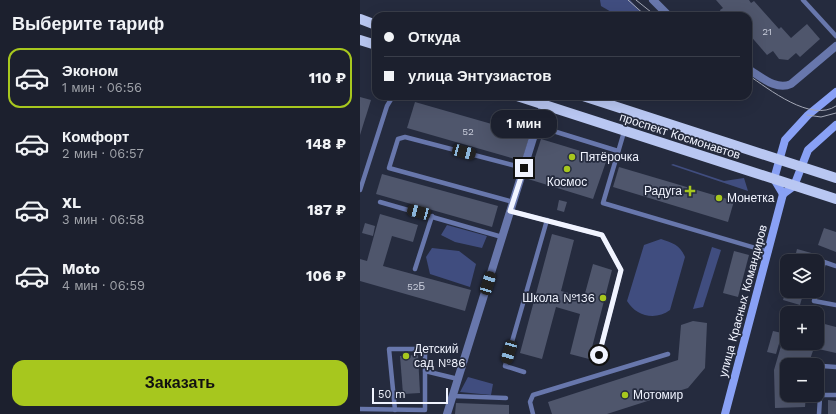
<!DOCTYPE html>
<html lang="ru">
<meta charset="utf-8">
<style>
:root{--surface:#1c202e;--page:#252836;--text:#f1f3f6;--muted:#a0a3aa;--line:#3a3e4a;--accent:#a7c71e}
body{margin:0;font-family:"Work Sans",sans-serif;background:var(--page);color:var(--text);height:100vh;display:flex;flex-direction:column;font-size:15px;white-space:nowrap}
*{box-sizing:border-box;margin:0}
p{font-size:13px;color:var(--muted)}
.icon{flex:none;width:22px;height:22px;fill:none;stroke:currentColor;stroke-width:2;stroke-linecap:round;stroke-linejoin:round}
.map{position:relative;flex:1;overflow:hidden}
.drawer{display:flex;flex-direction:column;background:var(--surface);width:360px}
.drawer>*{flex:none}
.top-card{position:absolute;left:12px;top:12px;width:380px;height:88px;border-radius:12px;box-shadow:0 4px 16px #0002,0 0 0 1px var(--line);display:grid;align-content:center;height:88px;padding:0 12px;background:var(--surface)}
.buttons{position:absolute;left:420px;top:254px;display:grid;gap:8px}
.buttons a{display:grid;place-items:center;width:44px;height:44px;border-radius:8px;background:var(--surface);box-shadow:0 4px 16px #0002,0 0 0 1px var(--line);font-size:20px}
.scale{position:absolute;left:12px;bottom:10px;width:76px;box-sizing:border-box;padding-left:4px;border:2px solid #f1f4ff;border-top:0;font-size:11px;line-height:14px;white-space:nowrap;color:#f1f4ff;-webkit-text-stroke:3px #252b3e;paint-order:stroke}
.end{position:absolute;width:18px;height:18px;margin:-9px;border:5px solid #f1f4ff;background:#111;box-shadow:0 0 0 2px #111}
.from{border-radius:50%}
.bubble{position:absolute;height:28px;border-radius:12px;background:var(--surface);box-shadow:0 4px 16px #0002,0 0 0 1px var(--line);font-size:13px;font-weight:700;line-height:28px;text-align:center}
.car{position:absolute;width:12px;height:24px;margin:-12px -6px;border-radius:5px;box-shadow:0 0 3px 1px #0007;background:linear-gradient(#222 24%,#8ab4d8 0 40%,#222 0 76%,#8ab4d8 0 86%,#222 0)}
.top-card b{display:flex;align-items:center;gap:14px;height:38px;font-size:15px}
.top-card b+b{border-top:1px solid var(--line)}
.top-card i{width:10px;height:10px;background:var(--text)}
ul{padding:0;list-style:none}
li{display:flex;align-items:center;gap:12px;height:60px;margin:0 8px 6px;padding:0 4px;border:2px solid transparent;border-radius:12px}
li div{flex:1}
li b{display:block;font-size:15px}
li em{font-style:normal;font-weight:700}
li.selected{border-color:var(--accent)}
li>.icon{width:36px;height:36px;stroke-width:1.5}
h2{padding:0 12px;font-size:18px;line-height:48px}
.action{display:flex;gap:8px;margin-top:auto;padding:8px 12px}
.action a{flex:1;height:46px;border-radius:12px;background:var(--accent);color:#111;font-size:16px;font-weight:700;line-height:46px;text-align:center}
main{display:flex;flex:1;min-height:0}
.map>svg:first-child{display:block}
.green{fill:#404d7f}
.building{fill:#4f566c}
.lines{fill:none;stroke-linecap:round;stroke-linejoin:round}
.lane{stroke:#6877ac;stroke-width:4.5}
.street{stroke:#6877ac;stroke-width:8}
.secondary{stroke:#89a1f5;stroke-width:8}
.primary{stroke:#b9c7f2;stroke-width:10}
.tram{stroke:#a4a8b6;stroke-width:1}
.route{stroke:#f1f4ff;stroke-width:5}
.poi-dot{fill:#a7c71e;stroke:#252b3e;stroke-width:1.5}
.labels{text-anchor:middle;stroke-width:3.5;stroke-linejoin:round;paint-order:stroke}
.number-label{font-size:10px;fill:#c8ccda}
.street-label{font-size:12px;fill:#f1f4ff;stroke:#252b3e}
.poi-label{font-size:12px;fill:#f1f4ff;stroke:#252b3e;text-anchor:start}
</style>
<main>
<section class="drawer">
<h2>Выберите тариф</h2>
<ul>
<li class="selected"><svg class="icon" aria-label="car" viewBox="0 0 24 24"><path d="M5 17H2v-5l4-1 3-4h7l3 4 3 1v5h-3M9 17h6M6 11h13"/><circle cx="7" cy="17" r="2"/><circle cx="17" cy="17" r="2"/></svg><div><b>Эконом</b><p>1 мин · 06:56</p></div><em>110 ₽</em></li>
<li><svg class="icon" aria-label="car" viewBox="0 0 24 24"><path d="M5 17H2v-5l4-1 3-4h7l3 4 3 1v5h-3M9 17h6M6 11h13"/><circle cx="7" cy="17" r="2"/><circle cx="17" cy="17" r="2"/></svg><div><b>Комфорт</b><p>2 мин · 06:57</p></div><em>148 ₽</em></li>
<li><svg class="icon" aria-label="car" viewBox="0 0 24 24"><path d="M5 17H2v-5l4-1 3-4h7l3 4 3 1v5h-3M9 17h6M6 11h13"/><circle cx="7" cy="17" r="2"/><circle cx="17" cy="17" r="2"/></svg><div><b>XL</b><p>3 мин · 06:58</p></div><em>187 ₽</em></li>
<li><svg class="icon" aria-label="car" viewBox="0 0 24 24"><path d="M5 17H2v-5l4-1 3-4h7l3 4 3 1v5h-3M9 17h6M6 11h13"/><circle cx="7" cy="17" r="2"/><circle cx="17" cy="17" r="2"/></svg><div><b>Moto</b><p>4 мин · 06:59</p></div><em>106 ₽</em></li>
</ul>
<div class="action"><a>Заказать</a></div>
</section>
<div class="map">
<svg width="476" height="414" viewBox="0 0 476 414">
<rect width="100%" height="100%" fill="#252b3e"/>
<g class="green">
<polygon points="240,0 270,0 285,16 258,16 241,6"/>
<polygon points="313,164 364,181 384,178 388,191 311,165"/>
<polygon points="87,225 127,236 122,248 95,242 81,235"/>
<path d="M301 239C313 243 320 245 325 257L310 310C295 321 276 316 267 301L284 245Z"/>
<polygon points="352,247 361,250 343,307 333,309"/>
<polygon points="72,248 99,251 116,264 110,287 70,274 66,257"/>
<polygon points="108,377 133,384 131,395 100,392"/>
</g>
<g class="building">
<polygon points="356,0 389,0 391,3 394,1 419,29 421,27 431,38 447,24 460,39 440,57 436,53 428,60 419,59 413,51 407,55 388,33 388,16 362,16 360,10 363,8"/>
<polygon points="0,97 11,100 0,135"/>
<polygon points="55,102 170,135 162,161 47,128"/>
<polygon points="181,139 247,159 233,199 168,179"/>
<polygon points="259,167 374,201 368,222 253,187"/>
<polygon points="22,174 138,206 132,227 16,194"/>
<polygon points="199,200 207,202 204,212 197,210"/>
<polygon points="20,214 58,225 53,242 32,236 23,266 111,290 105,311 0,281 0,259 7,261"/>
<polygon points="5,223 15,226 13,236 2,233"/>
<polygon points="464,228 476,232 476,252 458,245"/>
<polygon points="192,234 214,240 201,291 224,297 233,264 252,270 229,359 210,354 220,314 196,307 182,359 160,353"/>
<polygon points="437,249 455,254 453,261 434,261"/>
<polygon points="374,251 389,255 378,297 363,293"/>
<polygon points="427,287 427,291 444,291 440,305 423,300"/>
<polygon points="333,321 347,323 345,368 328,388 247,414 192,414 188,402 318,360 321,325"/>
<polygon points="457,322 476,327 476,353 454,348 448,365 427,365 427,395 446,395 445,407 415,408 414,370 426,329 427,343 457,343"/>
<polygon points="413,331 422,333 416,354 407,352"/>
<polygon points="58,355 60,393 43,394 40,356"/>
<polygon points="468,400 476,401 476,414 468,414"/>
<polygon points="96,403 149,405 149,414 95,414"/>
</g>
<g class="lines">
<g class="lane">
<polyline points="443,0 476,36"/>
<polyline points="177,126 258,151"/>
<polyline points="264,132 243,203 409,252"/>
<polyline points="0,190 27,106 33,96"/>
<polyline points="20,202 142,237"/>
<polyline points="153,202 29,168 38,139 45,137 164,168"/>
<polyline points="150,211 242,235 261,270 239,355"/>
<polyline points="55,269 72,216"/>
<polyline points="457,289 464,262 476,266"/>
<polyline points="457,291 454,301 476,305"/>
<polyline points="164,372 145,366 187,220"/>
<polyline points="460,395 476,395"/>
<polyline points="93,396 146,398"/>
<polyline points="0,409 65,410 65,371 98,379"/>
<polyline points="35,410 29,349 65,349 65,371"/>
<polyline points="173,414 170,402 173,395 308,354"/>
<polyline points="459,414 462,366 476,367"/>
</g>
<g class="street">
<polyline points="293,0 309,16"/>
<path d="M388 69C400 76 416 91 431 84L476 46"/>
<polyline points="87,414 183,106"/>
</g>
<g class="secondary">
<polyline points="423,194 414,179 425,140 448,115 476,92"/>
<polyline points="423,194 434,186 448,150 476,125"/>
<polyline points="365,414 423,194"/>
</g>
<g class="primary">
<polyline points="0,19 16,25"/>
<polyline points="0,40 16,45"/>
<polyline points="157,96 476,199"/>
<polyline points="223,96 476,178"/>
</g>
<g class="tram">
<polyline points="268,0 286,16"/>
<polyline points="276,0 296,16"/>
<path d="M388 75C409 89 451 123 476 106"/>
<polyline points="447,115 461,117 476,113"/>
</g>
</g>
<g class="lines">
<polyline class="route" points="164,168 150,211 242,235 261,270 239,355"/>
</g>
<g class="poi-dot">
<circle cx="212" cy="157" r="4"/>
<circle cx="207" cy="169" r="4"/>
<path d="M328 185h4v4h4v4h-4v4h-4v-4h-4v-4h4z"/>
<circle cx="359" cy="198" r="4"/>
<circle cx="243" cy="298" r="4"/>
<circle cx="46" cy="356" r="4"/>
<circle cx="265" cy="395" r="4"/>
</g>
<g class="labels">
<g class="number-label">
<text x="407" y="35">21</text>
<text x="108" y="135">52</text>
<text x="56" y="290">52Б</text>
</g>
<g class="street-label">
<text transform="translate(320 136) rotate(18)" y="4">проспект Космонавтов</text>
<text transform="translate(383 301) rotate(-75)" y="4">улица Красных Командиров</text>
</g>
<g class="poi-label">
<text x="220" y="161">Пятёрочка</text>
<text x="207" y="186" text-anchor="middle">Космос</text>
<text x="322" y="195" text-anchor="end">Радуга</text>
<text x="367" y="202">Монетка</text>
<text x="235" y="302" text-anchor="end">Школа №136</text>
<text x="54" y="353">Детский<tspan x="54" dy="14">сад №86</tspan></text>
<text x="273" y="399">Мотомир</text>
</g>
</g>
</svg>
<div class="buttons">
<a><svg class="icon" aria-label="layers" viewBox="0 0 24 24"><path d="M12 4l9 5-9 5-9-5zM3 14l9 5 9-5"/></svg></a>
<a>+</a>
<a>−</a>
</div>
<div class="scale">50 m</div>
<i class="end from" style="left:239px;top:355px"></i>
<i class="end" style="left:164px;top:168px"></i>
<div class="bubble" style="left:131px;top:110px;width:66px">1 мин</div>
<i class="car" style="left:104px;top:152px;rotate:105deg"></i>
<i class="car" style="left:59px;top:212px;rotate:285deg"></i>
<i class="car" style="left:128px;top:283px;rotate:17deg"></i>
<i class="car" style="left:149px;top:352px;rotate:196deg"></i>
<div class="top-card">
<b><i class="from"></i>Откуда</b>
<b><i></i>улица Энтузиастов</b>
</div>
</div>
</main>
